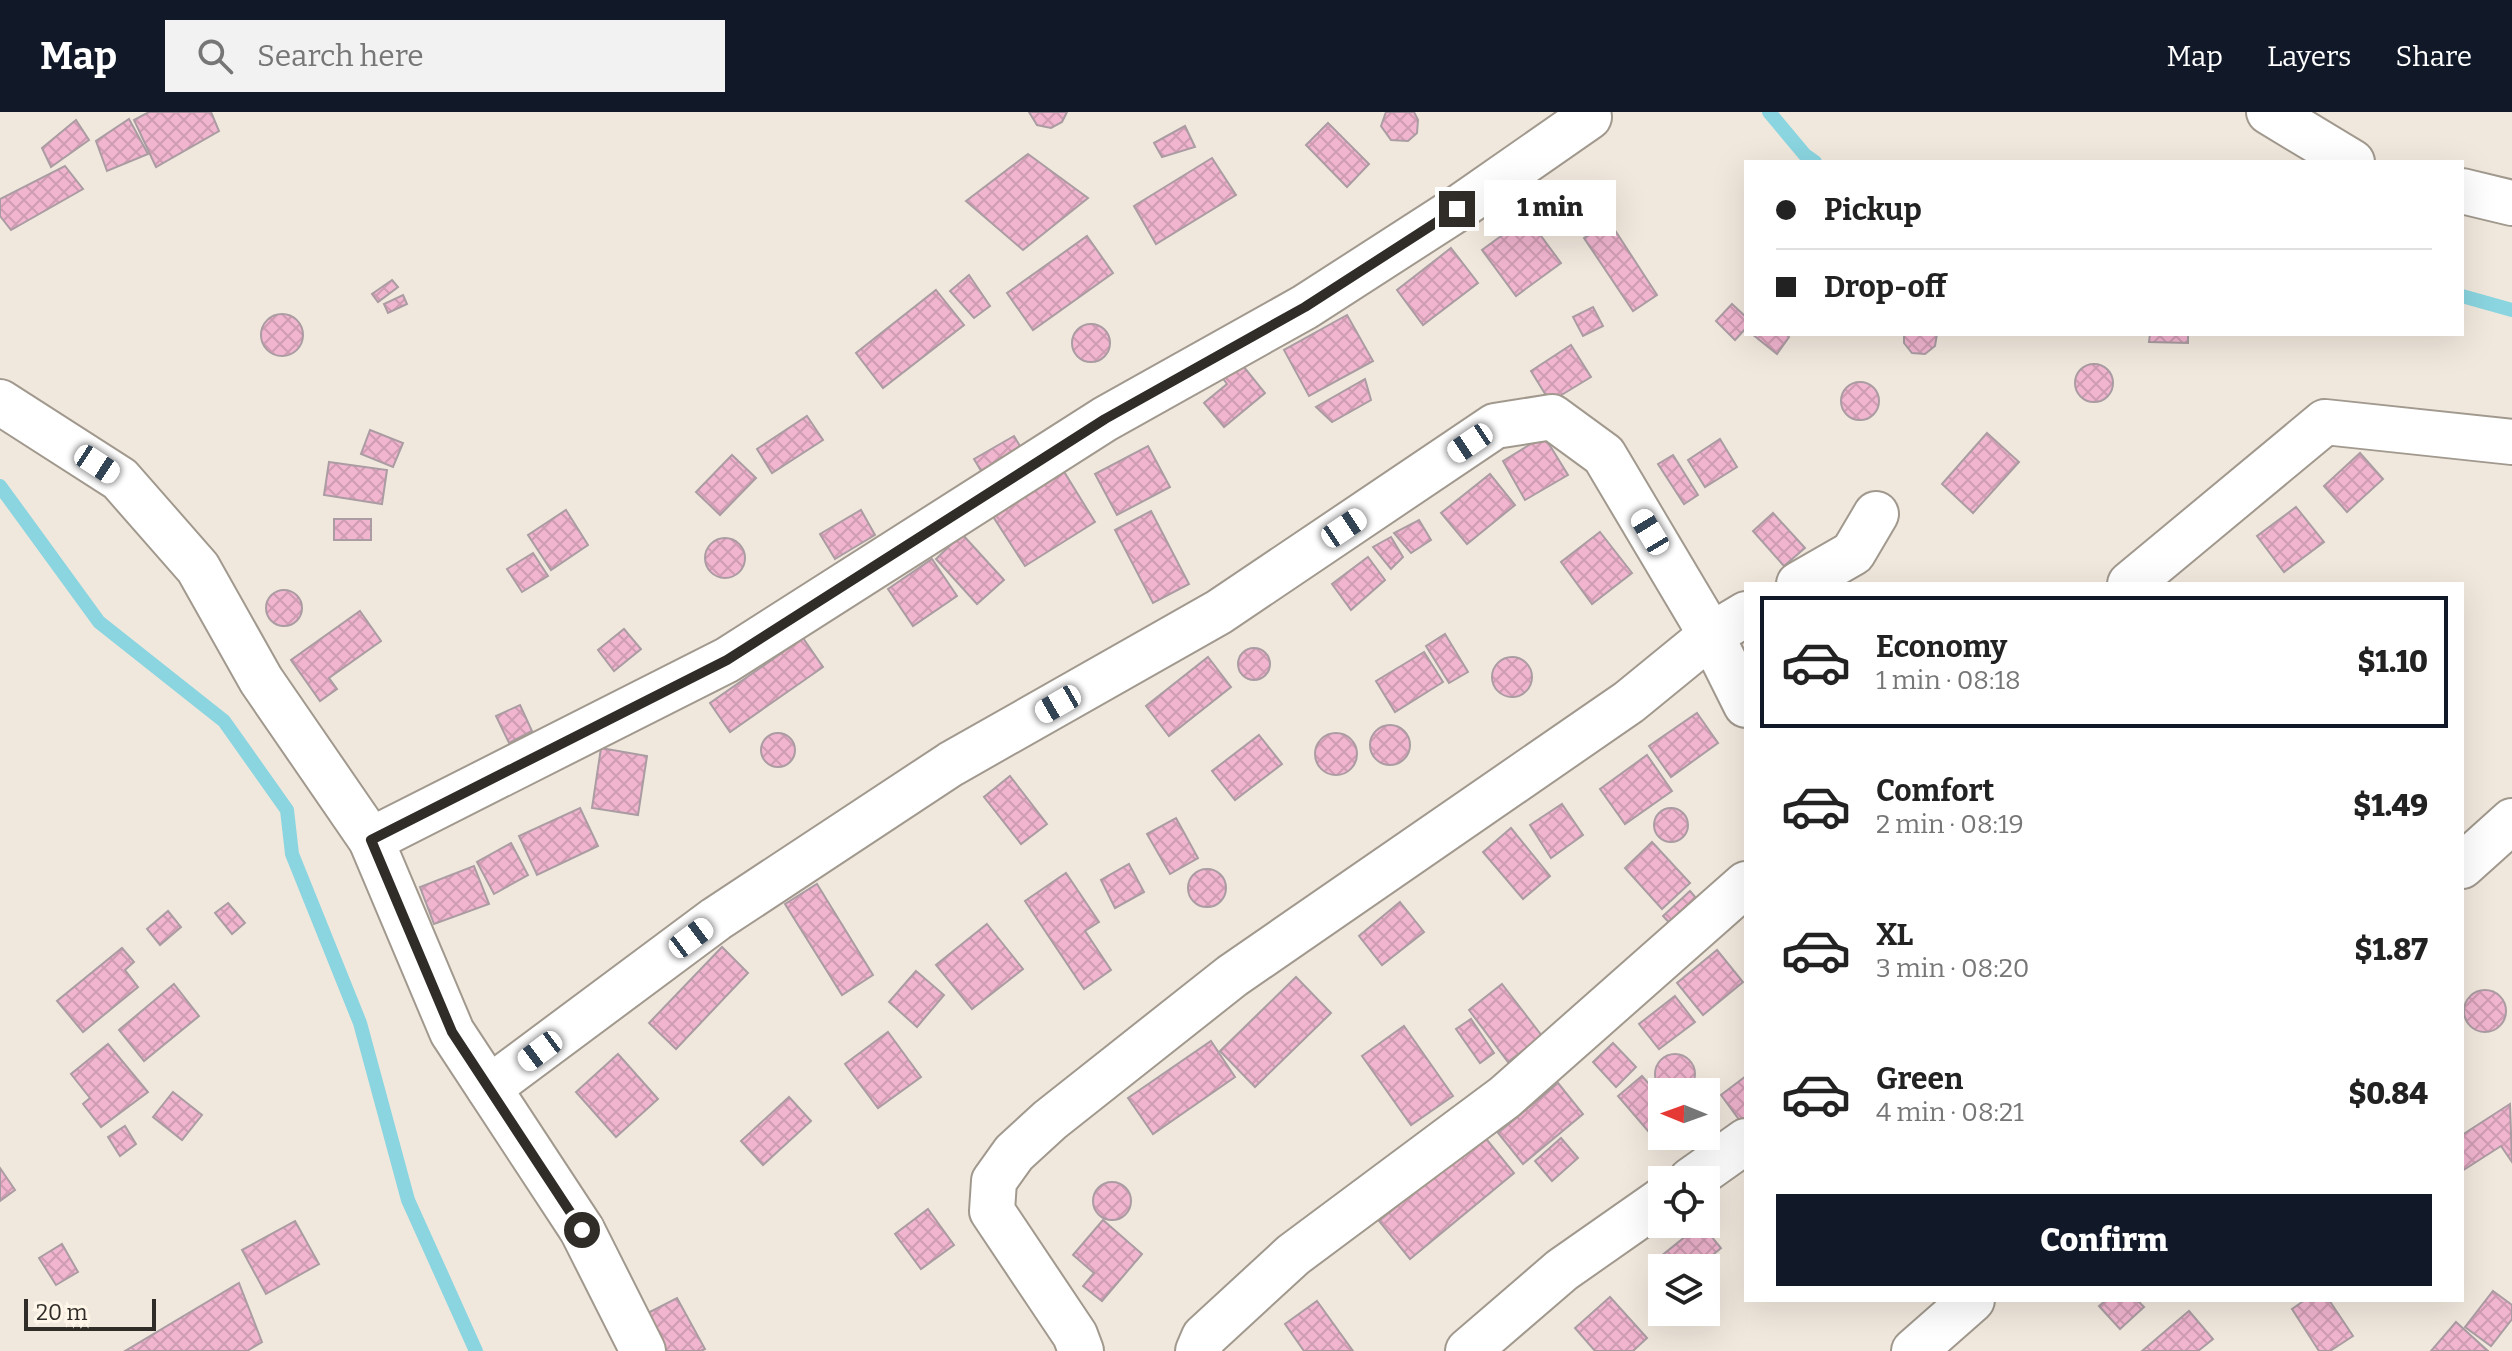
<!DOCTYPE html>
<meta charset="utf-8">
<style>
:root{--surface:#fff;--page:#f2f2f2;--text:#222;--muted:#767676;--line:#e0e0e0;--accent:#111827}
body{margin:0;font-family:Bitter,serif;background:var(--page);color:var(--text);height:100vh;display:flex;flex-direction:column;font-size:30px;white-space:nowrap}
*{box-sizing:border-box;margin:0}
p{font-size:26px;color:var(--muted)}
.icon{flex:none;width:44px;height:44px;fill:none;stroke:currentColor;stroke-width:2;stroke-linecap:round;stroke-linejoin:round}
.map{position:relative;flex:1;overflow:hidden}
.panel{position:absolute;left:1744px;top:470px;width:720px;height:720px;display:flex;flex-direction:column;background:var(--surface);border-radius:0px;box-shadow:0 8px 32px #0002}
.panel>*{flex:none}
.top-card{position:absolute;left:1744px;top:48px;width:720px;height:176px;border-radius:0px;box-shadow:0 8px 32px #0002;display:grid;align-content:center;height:176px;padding:0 32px;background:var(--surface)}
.needle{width:52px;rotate:271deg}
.controls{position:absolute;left:1648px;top:966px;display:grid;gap:16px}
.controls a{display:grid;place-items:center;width:72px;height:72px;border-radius:0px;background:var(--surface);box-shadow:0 8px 32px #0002;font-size:40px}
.scale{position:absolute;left:24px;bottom:20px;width:132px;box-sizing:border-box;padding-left:8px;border:4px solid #302d28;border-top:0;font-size:22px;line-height:28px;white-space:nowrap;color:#302d28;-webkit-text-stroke:6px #fff6ea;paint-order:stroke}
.end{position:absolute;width:36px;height:36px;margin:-18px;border:10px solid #302d28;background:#fff;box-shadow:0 0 0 4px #fff}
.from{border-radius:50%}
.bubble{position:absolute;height:56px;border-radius:0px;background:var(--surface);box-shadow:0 8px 32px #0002;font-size:26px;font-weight:800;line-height:56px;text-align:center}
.car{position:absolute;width:24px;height:48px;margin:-24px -12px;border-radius:10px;box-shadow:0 0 6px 2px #0007;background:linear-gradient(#fff 24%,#345 0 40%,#fff 0 76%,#345 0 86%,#fff 0)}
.top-card b{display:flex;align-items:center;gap:28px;height:76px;font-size:30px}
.top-card b+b{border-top:2px solid var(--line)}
.top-card i{width:20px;height:20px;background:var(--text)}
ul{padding:14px 0 0;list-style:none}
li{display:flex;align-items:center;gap:24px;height:132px;margin:0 16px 12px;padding:0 16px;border:4px solid transparent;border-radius:0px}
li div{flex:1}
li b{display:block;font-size:30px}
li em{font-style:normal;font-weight:800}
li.on{border-color:var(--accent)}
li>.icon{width:72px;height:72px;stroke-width:1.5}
.cta{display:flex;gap:16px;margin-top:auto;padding:16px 32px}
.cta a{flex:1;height:92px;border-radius:0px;background:var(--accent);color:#fff;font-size:32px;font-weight:800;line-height:92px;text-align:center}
header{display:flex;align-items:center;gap:48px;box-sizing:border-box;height:112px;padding:0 40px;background:var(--accent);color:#fff}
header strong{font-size:38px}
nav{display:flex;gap:44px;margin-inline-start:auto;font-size:28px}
.search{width:560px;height:72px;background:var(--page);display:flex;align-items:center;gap:20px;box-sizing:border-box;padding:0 28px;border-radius:0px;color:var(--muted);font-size:30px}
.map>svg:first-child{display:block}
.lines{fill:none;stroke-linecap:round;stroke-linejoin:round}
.stream{stroke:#8ad5e0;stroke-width:14}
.building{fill:url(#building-cross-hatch);stroke:#aa9ca2;stroke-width:2}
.minor-casing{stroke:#a1998e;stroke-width:48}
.secondary-casing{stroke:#a1998e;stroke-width:48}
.minor{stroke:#fff;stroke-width:44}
.secondary{stroke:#fff;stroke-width:44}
.route{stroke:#302d28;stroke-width:10}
</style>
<header>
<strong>Map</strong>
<div class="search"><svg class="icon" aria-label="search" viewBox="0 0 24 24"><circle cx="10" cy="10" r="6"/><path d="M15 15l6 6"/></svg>Search here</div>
<nav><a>Map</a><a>Layers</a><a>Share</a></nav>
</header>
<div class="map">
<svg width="2512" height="1239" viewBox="0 0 2512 1239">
<defs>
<pattern id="building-cross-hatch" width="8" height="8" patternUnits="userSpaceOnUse" patternTransform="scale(2)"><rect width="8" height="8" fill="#f1b5cf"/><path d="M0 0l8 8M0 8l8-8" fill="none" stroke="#cf9cb2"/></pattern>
</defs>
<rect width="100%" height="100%" fill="#f1e8dd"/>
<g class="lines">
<g class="stream">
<polyline points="1769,0 1805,43 1815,50"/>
<polyline points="2462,184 2512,198"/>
<polyline points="0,374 99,510 224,609 287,698 292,742 360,911 408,1088 476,1239"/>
</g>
</g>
<g class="building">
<polygon points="149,0 211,0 219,19 156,55 134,8"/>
<polygon points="1029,0 1067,0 1062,10 1051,16 1037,13"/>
<polygon points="1386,0 1414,0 1418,8 1417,21 1408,29 1391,28 1381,14"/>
<polygon points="129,7 148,42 107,59 96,29"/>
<polygon points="76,8 89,28 51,55 42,36"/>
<polygon points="1328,11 1369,52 1347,75 1306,33"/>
<polygon points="1185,14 1195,35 1162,45 1154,31"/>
<polygon points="1028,42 1088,86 1023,138 966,89"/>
<polygon points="1212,46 1236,83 1156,132 1134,94"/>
<polygon points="65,54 83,77 11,118 0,104 0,87"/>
<polygon points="1527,105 1561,151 1516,184 1482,138"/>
<polygon points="1609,109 1657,183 1633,199 1584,126"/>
<polygon points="1087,124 1113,161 1033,218 1007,181"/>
<polygon points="1451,136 1478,171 1423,213 1397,178"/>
<polygon points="969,163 990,194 974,206 950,179"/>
<polygon points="392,168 398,175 378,190 372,182"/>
<polygon points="936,178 964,213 883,276 856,241"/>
<polygon points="403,183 407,192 388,201 384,192"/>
<polygon points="1732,192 1746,205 1746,216 1735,228 1716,209"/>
<polygon points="1593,195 1603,214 1583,224 1573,205"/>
<circle cx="282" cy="223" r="21"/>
<polygon points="1347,203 1373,249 1309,284 1284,238"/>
<circle cx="1091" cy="231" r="19"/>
<polygon points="1752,222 1786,222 1789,225 1777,242"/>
<polygon points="1904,222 1937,222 1935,234 1925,242 1912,241 1904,231"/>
<polygon points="2150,222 2188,222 2188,231 2149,230"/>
<polygon points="1571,233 1591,265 1550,290 1531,259"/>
<polygon points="1239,249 1265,281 1224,315 1204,291 1227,272 1221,264"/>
<circle cx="2094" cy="271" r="19"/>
<polygon points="1365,267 1371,288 1332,310 1316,295"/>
<circle cx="1860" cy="289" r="19"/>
<polygon points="807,304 823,328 772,361 757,337"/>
<polygon points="370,318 403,331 393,355 361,342"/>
<polygon points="1987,321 2019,350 1973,401 1942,372"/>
<polygon points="1014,324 1026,344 986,367 974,347"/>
<polygon points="1544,324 1568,363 1525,388 1503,349"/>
<polygon points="1720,327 1737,355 1705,375 1688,348"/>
<polygon points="1148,334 1170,375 1117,403 1095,362"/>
<polygon points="2360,341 2383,367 2347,400 2324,374"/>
<polygon points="732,343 756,366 720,403 696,380"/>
<polygon points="1673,343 1698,383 1684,392 1658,352"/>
<polygon points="329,350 387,358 382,392 324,383"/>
<polygon points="1063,358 1095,410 1025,454 992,403"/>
<polygon points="1490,362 1515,393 1467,432 1441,401"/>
<polygon points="2296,395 2324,430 2284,460 2257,424"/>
<polygon points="566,398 588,433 551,458 528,423"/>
<polygon points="861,398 875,423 835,447 820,422"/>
<polygon points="1151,399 1189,472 1153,491 1115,418"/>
<polygon points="1773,401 1805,436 1784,454 1753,419"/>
<rect x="334" y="407" width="37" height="21"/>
<polygon points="1419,408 1431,428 1411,441 1394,421"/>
<polygon points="1600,420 1632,461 1592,492 1561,450"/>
<polygon points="962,422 1004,468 977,492 936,447"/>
<polygon points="1391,425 1403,445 1391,457 1373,435"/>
<circle cx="725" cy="446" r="20"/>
<polygon points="533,441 548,464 522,480 507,457"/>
<polygon points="1368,445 1385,468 1351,498 1332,472"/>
<polygon points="932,447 957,484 913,514 888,477"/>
<circle cx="284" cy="496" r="18"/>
<polygon points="360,499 381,529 329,566 337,577 320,589 291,548"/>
<polygon points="624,517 641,537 614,559 598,538"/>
<polygon points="1445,522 1468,560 1449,571 1426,534"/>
<polygon points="803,526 823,555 730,620 710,591"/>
<circle cx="1254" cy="552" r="16"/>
<polygon points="1424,540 1443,570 1395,600 1376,569"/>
<circle cx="1512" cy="565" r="20"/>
<polygon points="1208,545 1231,575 1169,624 1146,594"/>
<polygon points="520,593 532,619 509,631 496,604"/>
<polygon points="1697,601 1718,631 1671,665 1649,634"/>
<circle cx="1390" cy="633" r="20"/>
<circle cx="1336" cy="642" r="21"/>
<circle cx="778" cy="638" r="17"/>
<polygon points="1259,623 1282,652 1235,688 1212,659"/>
<polygon points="601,636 647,644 638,703 592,696"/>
<polygon points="1647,643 1672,679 1625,712 1600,677"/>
<polygon points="1010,664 1047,712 1021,732 984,685"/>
<polygon points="1562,692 1583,723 1551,746 1530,713"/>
<polygon points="580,696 598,734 537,763 519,724"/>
<circle cx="1671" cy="713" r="17"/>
<polygon points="1176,706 1198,746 1170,762 1147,722"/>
<polygon points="1511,716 1550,764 1523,787 1483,740"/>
<polygon points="1652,730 1690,771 1662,797 1625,756"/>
<polygon points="511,731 528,763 494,782 477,750"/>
<polygon points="1129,752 1144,780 1115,796 1101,768"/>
<polygon points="474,754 489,792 434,812 420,775"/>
<circle cx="1207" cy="776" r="19"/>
<polygon points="1066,761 1099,810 1085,819 1111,858 1084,877 1025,789"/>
<polygon points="817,772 873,863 842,883 785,792"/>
<polygon points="1690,779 1702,793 1676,818 1663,804"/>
<polygon points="1400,790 1424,820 1382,853 1359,824"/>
<polygon points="228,791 245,811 232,822 215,801"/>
<polygon points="168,799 181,815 160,833 147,817"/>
<polygon points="987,812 1023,857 972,897 936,853"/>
<polygon points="722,835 748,861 676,937 649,911"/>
<polygon points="122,836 134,850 125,858 138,875 83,920 57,889"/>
<polygon points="1717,838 1743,870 1703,903 1677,871"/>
<polygon points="916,859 944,883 917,915 889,890"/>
<polygon points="1296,865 1331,901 1255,975 1220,939"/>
<polygon points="174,872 199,904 144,949 119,918"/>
<polygon points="1502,872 1542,924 1508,950 1469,898"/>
<circle cx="2485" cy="899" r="21"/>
<polygon points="1675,884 1695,910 1659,937 1639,912"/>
<polygon points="1471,907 1494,941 1480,951 1456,917"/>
<polygon points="1404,914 1453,984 1411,1013 1362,944"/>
<polygon points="888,920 921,965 878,996 845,952"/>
<polygon points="1211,929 1235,965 1153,1022 1128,986"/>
<polygon points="1613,931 1636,955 1616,975 1593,950"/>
<polygon points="108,932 148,980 101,1015 83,992 90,986 71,962"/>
<polygon points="618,942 658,987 616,1025 576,980"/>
<circle cx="1675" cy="962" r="20"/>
<polygon points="1642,964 1662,987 1662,1009 1649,1020 1618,984"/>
<polygon points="1746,964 1746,1005 1740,1009 1721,983"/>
<polygon points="1558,971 1583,1002 1523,1052 1498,1021"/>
<polygon points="173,980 202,1003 182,1028 153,1005"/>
<polygon points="789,985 811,1009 763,1053 741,1029"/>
<polygon points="2510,992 2512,1050 2501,1034 2462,1059 2462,1023"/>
<polygon points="125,1014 136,1032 120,1044 108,1025"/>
<polygon points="1483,1023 1514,1061 1410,1147 1379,1109"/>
<polygon points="1561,1026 1578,1046 1552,1069 1535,1049"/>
<polygon points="0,1056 15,1078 0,1089"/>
<circle cx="1112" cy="1089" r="19"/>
<polygon points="928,1097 954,1133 921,1157 895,1122"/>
<polygon points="1103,1108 1142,1142 1102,1189 1083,1174 1094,1161 1073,1143"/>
<polygon points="295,1109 319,1152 266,1182 242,1138"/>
<polygon points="1701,1112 1721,1136 1697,1156 1669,1156 1660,1145"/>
<polygon points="62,1132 78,1160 56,1173 39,1146"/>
<polygon points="239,1171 262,1230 247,1239 125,1239"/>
<polygon points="2493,1179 2512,1193 2512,1207 2491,1234 2465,1215"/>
<polygon points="1610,1185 1647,1226 1633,1239 1595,1239 1575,1216"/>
<polygon points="677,1186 705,1237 701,1239 658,1239 640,1205"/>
<polygon points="2106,1188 2137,1188 2144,1195 2120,1217 2099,1194"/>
<polygon points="2305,1188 2329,1188 2353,1224 2330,1239 2319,1239 2292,1197"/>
<polygon points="1317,1189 1353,1239 1304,1239 1285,1212"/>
<polygon points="2189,1199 2213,1227 2198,1239 2142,1239"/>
<polygon points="2456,1210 2488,1239 2431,1239"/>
</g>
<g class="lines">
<g class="minor-casing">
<g id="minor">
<polyline points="2269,0 2352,50"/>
<polyline points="2462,79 2512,91"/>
<polyline points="0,290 120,367 198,456 261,568 371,728 452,920 582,1118 643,1239"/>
<polyline points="1799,472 1853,441 1876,402"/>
<polyline points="2130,472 2325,310 2512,330"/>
<polyline points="371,728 727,548 1105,307 1305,195 1457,97 1589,5 1586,0"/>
<polyline points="489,976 716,807 951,652 1219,500 1495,314 1552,305 1604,343 1711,523 1746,593"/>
<polyline points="1691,1068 1746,1029"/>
<polyline points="1081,1239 1075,1223 992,1099 994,1069 1014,1041 1050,1008 1232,864 1629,590 1711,523 1746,502"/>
<polyline points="1198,1239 1204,1225 1293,1143 1505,985 1746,772"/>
<polyline points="1468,1239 1562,1158 1662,1088"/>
</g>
</g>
<g class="secondary-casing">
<g id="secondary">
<polyline points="2462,754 2512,709"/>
<polyline points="1914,1239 1972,1188"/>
</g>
</g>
<use href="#minor" class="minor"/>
<use href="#secondary" class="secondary"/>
</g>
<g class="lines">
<polyline class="route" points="582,1118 452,920 371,728 727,548 1105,307 1305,195 1457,97"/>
</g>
</svg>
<div class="controls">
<a><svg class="needle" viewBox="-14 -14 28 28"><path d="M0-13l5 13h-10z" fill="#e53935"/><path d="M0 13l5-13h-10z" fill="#767676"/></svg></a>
<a><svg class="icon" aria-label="locate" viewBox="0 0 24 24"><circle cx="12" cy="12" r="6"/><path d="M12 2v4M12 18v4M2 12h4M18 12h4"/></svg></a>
<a><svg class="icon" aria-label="layers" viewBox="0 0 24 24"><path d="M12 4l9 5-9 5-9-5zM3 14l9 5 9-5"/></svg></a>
</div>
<div class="scale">20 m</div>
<i class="end from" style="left:582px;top:1118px"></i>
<i class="end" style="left:1457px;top:97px"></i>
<div class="bubble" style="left:1484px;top:68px;width:132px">1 min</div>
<i class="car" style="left:1470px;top:331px;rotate:236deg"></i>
<i class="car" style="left:97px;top:352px;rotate:123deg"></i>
<i class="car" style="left:1344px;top:416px;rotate:56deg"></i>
<i class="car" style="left:1650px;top:420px;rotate:329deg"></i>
<i class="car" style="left:1058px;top:592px;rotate:240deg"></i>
<i class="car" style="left:691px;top:826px;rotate:53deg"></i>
<i class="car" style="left:540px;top:939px;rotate:233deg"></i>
<div class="top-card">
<b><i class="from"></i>Pickup</b>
<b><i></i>Drop-off</b>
</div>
<section class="panel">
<ul>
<li class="on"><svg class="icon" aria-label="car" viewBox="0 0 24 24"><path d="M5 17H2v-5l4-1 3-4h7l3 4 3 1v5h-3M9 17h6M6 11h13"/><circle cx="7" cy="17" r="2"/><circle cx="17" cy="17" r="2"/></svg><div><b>Economy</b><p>1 min · 08:18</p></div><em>$1.10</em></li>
<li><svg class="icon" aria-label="car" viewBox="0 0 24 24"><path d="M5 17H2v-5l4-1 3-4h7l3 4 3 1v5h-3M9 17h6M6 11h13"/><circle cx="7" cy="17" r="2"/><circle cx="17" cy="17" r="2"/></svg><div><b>Comfort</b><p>2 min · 08:19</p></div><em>$1.49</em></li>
<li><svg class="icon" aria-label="car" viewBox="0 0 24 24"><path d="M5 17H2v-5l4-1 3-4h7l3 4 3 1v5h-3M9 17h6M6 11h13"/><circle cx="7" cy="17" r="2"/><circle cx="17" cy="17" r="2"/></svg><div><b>XL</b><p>3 min · 08:20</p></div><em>$1.87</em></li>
<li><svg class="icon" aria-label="car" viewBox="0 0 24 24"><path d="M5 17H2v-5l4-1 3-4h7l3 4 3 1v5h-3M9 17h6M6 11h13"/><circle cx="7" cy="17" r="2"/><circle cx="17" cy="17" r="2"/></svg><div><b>Green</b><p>4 min · 08:21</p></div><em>$0.84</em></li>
</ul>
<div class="cta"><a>Confirm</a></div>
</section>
</div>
